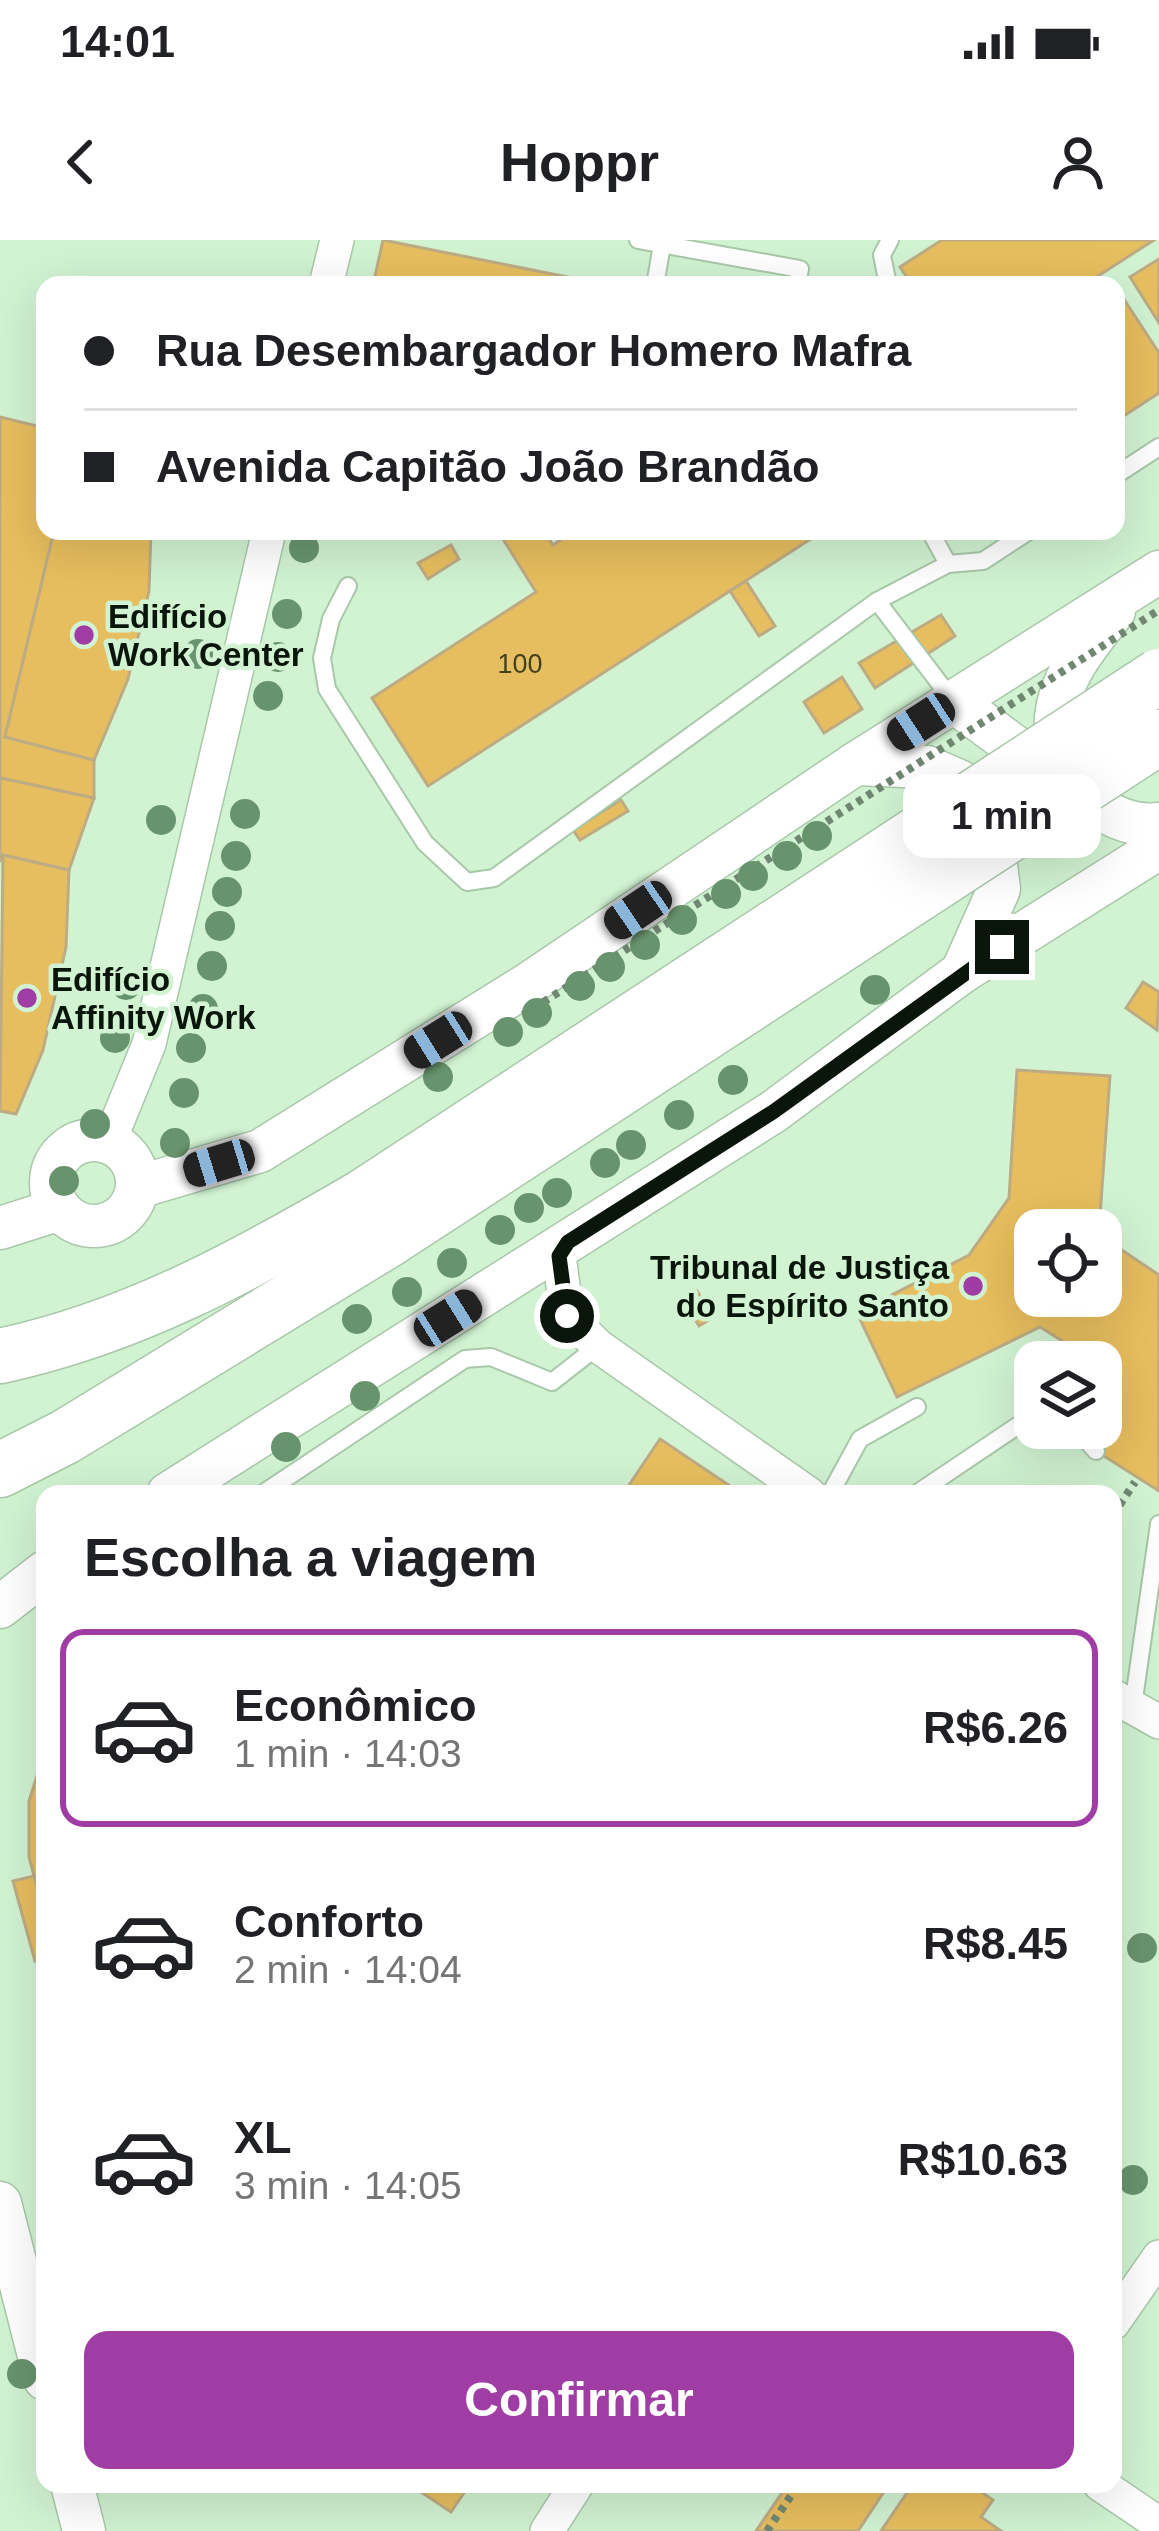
<!DOCTYPE html>
<html lang="pt">
<meta charset="utf-8">
<style>
:root{--surface:#fff;--page:#f2f2f2;--text:#202124;--muted:#757577;--line:#e0e0e0;--accent:#a03da4}
body{margin:0;font-family:Arial,sans-serif;background:var(--page);color:var(--text);height:100vh;display:flex;flex-direction:column;font-size:45px;white-space:nowrap}
*{box-sizing:border-box;margin:0}
p{font-size:39px;color:var(--muted)}
.icon{flex:none;width:66px;height:66px;fill:none;stroke:currentColor;stroke-width:2;stroke-linecap:round;stroke-linejoin:round}
.map{position:relative;flex:1;overflow:hidden}
.panel{position:absolute;left:36px;top:1245px;width:1086px;height:1008px;display:flex;flex-direction:column;background:var(--surface);border-radius:24px;box-shadow:0 12px 48px #0002}
.panel>*{flex:none}
.top-card{position:absolute;left:36px;top:36px;width:1089px;height:264px;border-radius:24px;box-shadow:0 12px 48px #0002;display:grid;align-content:center;height:264px;padding:0 48px;background:var(--surface)}
.buttons{position:absolute;left:1014px;top:969px;display:grid;gap:24px}
.buttons a{display:grid;place-items:center;width:108px;height:108px;border-radius:24px;background:var(--surface);box-shadow:0 12px 48px #0002;font-size:60px}
.end{position:absolute;width:54px;height:54px;margin:-27px;border:15px solid #0a160b;background:#fff;box-shadow:0 0 0 6px #fff}
.from{border-radius:50%}
.bubble{position:absolute;height:84px;border-radius:24px;background:var(--surface);box-shadow:0 12px 48px #0002;font-size:39px;font-weight:600;line-height:84px;text-align:center}
.car{position:absolute;width:36px;height:72px;margin:-36px -18px;border-radius:15px;box-shadow:0 0 9px 3px #0007;background:linear-gradient(#222 24%,#8ab4d8 0 40%,#222 0 76%,#8ab4d8 0 86%,#222 0)}
.top-card b{display:flex;align-items:center;gap:42px;height:114px;font-size:45px}
.top-card b+b{border-top:3px solid var(--line)}
.top-card i{width:30px;height:30px;background:var(--text)}
ul{padding:0;list-style:none}
li{display:flex;align-items:center;gap:36px;height:198px;margin:0 24px 18px;padding:0 24px;border:6px solid transparent;border-radius:24px}
li div{flex:1}
li b{display:block;font-size:45px}
li em{font-style:normal;font-weight:600}
li.current{border-color:var(--accent)}
li>.icon{width:108px;height:108px;stroke-width:1.5}
h2{padding:0 48px;font-size:54px;line-height:144px}
.primary-button{display:flex;gap:24px;margin-top:auto;padding:24px 48px}
.primary-button a{flex:1;height:138px;border-radius:24px;background:var(--accent);color:#fff;font-size:48px;font-weight:600;line-height:138px;text-align:center}
.status{display:flex;justify-content:space-between;align-items:center;height:84px;padding:0 60px;background:var(--surface);direction:ltr}
.status svg{height:33px;fill:currentColor}
header{display:flex;justify-content:space-between;align-items:center;height:156px;padding:0 48px;background:var(--surface);font-size:54px;font-weight:600}
.map>svg:first-child{display:block}
.building{fill:#e7be5f;stroke:#bdab84;stroke-width:3}
.lines{fill:none;stroke-linecap:round;stroke-linejoin:round}
.service-casing{stroke:#a8c8a9;stroke-width:20}
.minor-casing{stroke:#a8c8a9;stroke-width:36}
.tertiary-casing{stroke:#a8c8a9;stroke-width:45}
.primary-casing{stroke:#a8c8a9;stroke-width:57}
.path{stroke:#708871;stroke-width:8;stroke-dasharray:6 6;stroke-linecap:butt}
.service{stroke:#fff;stroke-width:16}
.minor{stroke:#fff;stroke-width:33}
.tertiary{stroke:#fff;stroke-width:42}
.primary{stroke:#fff;stroke-width:54}
.primary-bridge-casing{stroke:#a8c8a9;stroke-width:57;stroke-linecap:butt}
.path-bridge{stroke:#708871;stroke-width:8;stroke-dasharray:6 6;stroke-linecap:butt}
.primary-bridge{stroke:#fff;stroke-width:54}
.tree{fill:#68946d}
.route{stroke:#0a160b;stroke-width:15}
.poi-dot{fill:#a03da4;stroke:#d1f3d2;stroke-width:4.5}
.labels{text-anchor:middle;stroke-width:9;stroke-linejoin:round;paint-order:stroke}
.number-label{font-size:27px;fill:#414020}
.poi-label{font-size:33px;font-weight:bold;fill:#0a160b;stroke:#d1f3d2;text-anchor:start}
</style>
<div class="status"><b>14:01</b><svg viewBox="0 0 49 12"><path d="M0 12V9h3v3zM5 12V6h3v6zM10 12V3h3v9zM15 12V0h3v12zM26 1h20v11H26zM47 4h2v5h-2z"/></svg></div>
<header><svg class="icon" aria-label="back" viewBox="0 0 24 24"><path d="M15 5l-7 7 7 7"/></svg>Hoppr<svg class="icon" aria-label="person" viewBox="0 0 24 24"><circle cx="12" cy="8" r="4"/><path d="M4 21q1-7 8-7t8 7"/></svg></header>
<div class="map">
<svg width="1159" height="2291" viewBox="0 0 1159 2291">
<rect width="100%" height="100%" fill="#d1f3d2"/>
<g class="building">
<polygon points="383,0 587,41 586,45 373,45"/>
<polygon points="942,0 1154,0 1084,45 912,45 900,27"/>
<polygon points="1159,19 1159,83 1130,37"/>
<polygon points="1116,47 1159,113 1159,153 1116,181"/>
<polygon points="0,177 45,188 45,291 54,291 5,497 94,520 94,558 0,538"/>
<polygon points="54,291 151,291 149,351 128,439 94,520 5,497"/>
<polygon points="498,291 544,291 553,305 574,291 823,291 428,546 372,458 536,352"/>
<polygon points="451,305 459,319 428,339 418,323"/>
<polygon points="746,341 775,386 759,396 730,351"/>
<polygon points="941,375 955,396 875,448 859,423"/>
<polygon points="842,437 862,469 824,493 804,462"/>
<polygon points="0,538 94,558 69,630 3,615 0,622"/>
<polygon points="621,560 628,571 580,600 573,590"/>
<polygon points="3,615 69,630 66,707 43,810 16,874 0,871"/>
<polygon points="1143,742 1159,752 1157,790 1126,768"/>
<polygon points="1017,830 1110,836 1099,990 1035,990 1035,1056 1101,1056 1101,996 1159,1035 1159,1251 1096,1211 1111,1170 1101,1163 1101,1122 1078,1122 1083,1114 1040,1087 897,1157 857,1073 969,1015 1009,958"/>
<polygon points="697,1051 714,1077 699,1086 684,1061"/>
<polygon points="660,1199 742,1254 623,1254"/>
<polygon points="45,1511 45,1640 36,1643 29,1617 29,1561"/>
<polygon points="34,1636 45,1673 45,1718 35,1721 13,1641"/>
<polygon points="409,2244 470,2244 451,2272"/>
<polygon points="788,2244 889,2244 858,2291 756,2291"/>
<polygon points="913,2244 970,2244 993,2260 981,2277 1001,2291 881,2291"/>
</g>
<g class="lines">
<g class="service-casing">
<g id="service">
<polyline points="638,0 800,29 797,45"/>
<polyline points="655,45 662,5"/>
<polyline points="888,45 882,15 890,0"/>
<polyline points="1116,235 1159,207"/>
<polyline points="930,291 948,324"/>
<polyline points="348,346 331,379 322,418 327,449 425,603 467,642 494,638 877,361 948,324 983,321 1029,291"/>
<polyline points="877,361 953,461"/>
<polyline points="1075,1188 1096,1211"/>
<polyline points="262,1254 465,1119 491,1117 552,1142 598,1106"/>
<polyline points="830,1254 860,1199 917,1167"/>
<polyline points="916,1254 1035,1174"/>
<polyline points="1133,1466 1159,1284"/>
</g>
</g>
<g class="minor-casing">
<g id="minor">
<polyline points="326,45 337,0"/>
<polyline points="109,902 149,804 269,291"/>
<polyline points="568,1002 559,1016 567,1075 598,1106 809,1254"/>
<polyline points="1113,1456 1159,1482"/>
<polyline points="1113,2083 1159,2017"/>
<polyline points="1100,2244 1159,2284"/>
<polyline points="547,2291 577,2244"/>
</g>
</g>
<g class="tertiary-casing">
<g id="tertiary">
<path d="M1114 371C1090 402 1060 435 1056 477 1050 534 1102 590 1159 584"/>
<polyline points="953,461 1053,535"/>
<polyline points="855,524 927,527 959,541 992,594 999,649 962,732"/>
<circle cx="94" cy="943" r="43"/>
<polyline points="138,947 260,911 530,743 855,524 1159,332"/>
<polyline points="0,988 60,969"/>
<polyline points="168,1254 773,872 962,732 1159,608"/>
<polyline points="0,1367 45,1332"/>
<polyline points="0,1963 45,2139"/>
<polyline points="72,2244 84,2291"/>
</g>
</g>
<g class="primary-casing">
<g id="primary">
<path d="M0 1116C132 1088 246 1025 361 958"/>
<polyline points="0,1230 65,1197 388,1000"/>
</g>
</g>
<g class="path">
<polyline points="1113,1275 1135,1242"/>
<polyline points="767,2291 799,2244"/>
</g>
<use href="#service" class="service"/>
<use href="#minor" class="minor"/>
<use href="#tertiary" class="tertiary"/>
<use href="#primary" class="primary"/>
<g class="primary-bridge-casing">
<g id="primary-bridge">
<polyline points="361,958 1159,436"/>
<polyline points="388,1000 1159,497"/>
</g>
</g>
<polyline class="path-bridge" points="523,775 1159,370"/>
<use href="#primary-bridge" class="primary-bridge"/>
</g>
<g class="tree">
<circle cx="304" cy="308" r="15"/>
<circle cx="287" cy="374" r="15"/>
<circle cx="198" cy="414" r="15"/>
<circle cx="278" cy="417" r="15"/>
<circle cx="268" cy="456" r="15"/>
<circle cx="245" cy="574" r="15"/>
<circle cx="161" cy="580" r="15"/>
<circle cx="817" cy="596" r="15"/>
<circle cx="236" cy="616" r="15"/>
<circle cx="787" cy="616" r="15"/>
<circle cx="753" cy="636" r="15"/>
<circle cx="227" cy="652" r="15"/>
<circle cx="726" cy="654" r="15"/>
<circle cx="682" cy="680" r="15"/>
<circle cx="220" cy="686" r="15"/>
<circle cx="645" cy="705" r="15"/>
<circle cx="212" cy="726" r="15"/>
<circle cx="610" cy="727" r="15"/>
<circle cx="126" cy="745" r="15"/>
<circle cx="580" cy="746" r="15"/>
<circle cx="875" cy="750" r="15"/>
<circle cx="203" cy="769" r="15"/>
<circle cx="537" cy="773" r="15"/>
<circle cx="508" cy="792" r="15"/>
<circle cx="115" cy="798" r="15"/>
<circle cx="191" cy="808" r="15"/>
<circle cx="438" cy="837" r="15"/>
<circle cx="733" cy="840" r="15"/>
<circle cx="184" cy="853" r="15"/>
<circle cx="679" cy="875" r="15"/>
<circle cx="95" cy="884" r="15"/>
<circle cx="175" cy="903" r="15"/>
<circle cx="631" cy="905" r="15"/>
<circle cx="605" cy="923" r="15"/>
<circle cx="64" cy="941" r="15"/>
<circle cx="557" cy="953" r="15"/>
<circle cx="529" cy="968" r="15"/>
<circle cx="500" cy="990" r="15"/>
<circle cx="452" cy="1023" r="15"/>
<circle cx="407" cy="1052" r="15"/>
<circle cx="357" cy="1079" r="15"/>
<circle cx="365" cy="1156" r="15"/>
<circle cx="286" cy="1207" r="15"/>
<circle cx="1142" cy="1708" r="15"/>
<circle cx="1133" cy="1940" r="15"/>
<circle cx="22" cy="2134" r="15"/>
</g>
<g class="lines">
<polyline class="route" points="567,1076 559,1016 568,1002 773,872 1002,707"/>
</g>
<g class="poi-dot">
<circle cx="84" cy="395" r="12"/>
<circle cx="27" cy="758" r="12"/>
<circle cx="973" cy="1046" r="12"/>
</g>
<g class="labels">
<g class="number-label">
<text x="520" y="433">100</text>
</g>
<g class="poi-label">
<text x="108" y="388">Edifício<tspan x="108" dy="38">Work Center</tspan></text>
<text x="51" y="751">Edifício<tspan x="51" dy="38">Affinity Work</tspan></text>
<text x="949" y="1039" text-anchor="end">Tribunal de Justiça<tspan x="949" dy="38">do Espírito Santo</tspan></text>
</g>
</g>
</svg>
<div class="buttons">
<a><svg class="icon" aria-label="locate" viewBox="0 0 24 24"><circle cx="12" cy="12" r="6"/><path d="M12 2v4M12 18v4M2 12h4M18 12h4"/></svg></a>
<a><svg class="icon" aria-label="layers" viewBox="0 0 24 24"><path d="M12 4l9 5-9 5-9-5zM3 14l9 5 9-5"/></svg></a>
</div>
<i class="end from" style="left:567px;top:1076px"></i>
<i class="end" style="left:1002px;top:707px"></i>
<div class="bubble" style="left:903px;top:534px;width:198px">1 min</div>
<i class="car" style="left:921px;top:482px;rotate:237deg"></i>
<i class="car" style="left:638px;top:670px;rotate:236deg"></i>
<i class="car" style="left:438px;top:800px;rotate:238deg"></i>
<i class="car" style="left:219px;top:923px;rotate:253deg"></i>
<i class="car" style="left:448px;top:1078px;rotate:58deg"></i>
<div class="top-card">
<b><i class="from"></i>Rua Desembargador Homero Mafra</b>
<b><i></i>Avenida Capitão João Brandão</b>
</div>
<section class="panel">
<h2>Escolha a viagem</h2>
<ul>
<li class="current"><svg class="icon" aria-label="car" viewBox="0 0 24 24"><path d="M5 17H2v-5l4-1 3-4h7l3 4 3 1v5h-3M9 17h6M6 11h13"/><circle cx="7" cy="17" r="2"/><circle cx="17" cy="17" r="2"/></svg><div><b>Econômico</b><p>1 min · 14:03</p></div><em>R$6.26</em></li>
<li><svg class="icon" aria-label="car" viewBox="0 0 24 24"><path d="M5 17H2v-5l4-1 3-4h7l3 4 3 1v5h-3M9 17h6M6 11h13"/><circle cx="7" cy="17" r="2"/><circle cx="17" cy="17" r="2"/></svg><div><b>Conforto</b><p>2 min · 14:04</p></div><em>R$8.45</em></li>
<li><svg class="icon" aria-label="car" viewBox="0 0 24 24"><path d="M5 17H2v-5l4-1 3-4h7l3 4 3 1v5h-3M9 17h6M6 11h13"/><circle cx="7" cy="17" r="2"/><circle cx="17" cy="17" r="2"/></svg><div><b>XL</b><p>3 min · 14:05</p></div><em>R$10.63</em></li>
</ul>
<div class="primary-button"><a>Confirmar</a></div>
</section>
</div>
